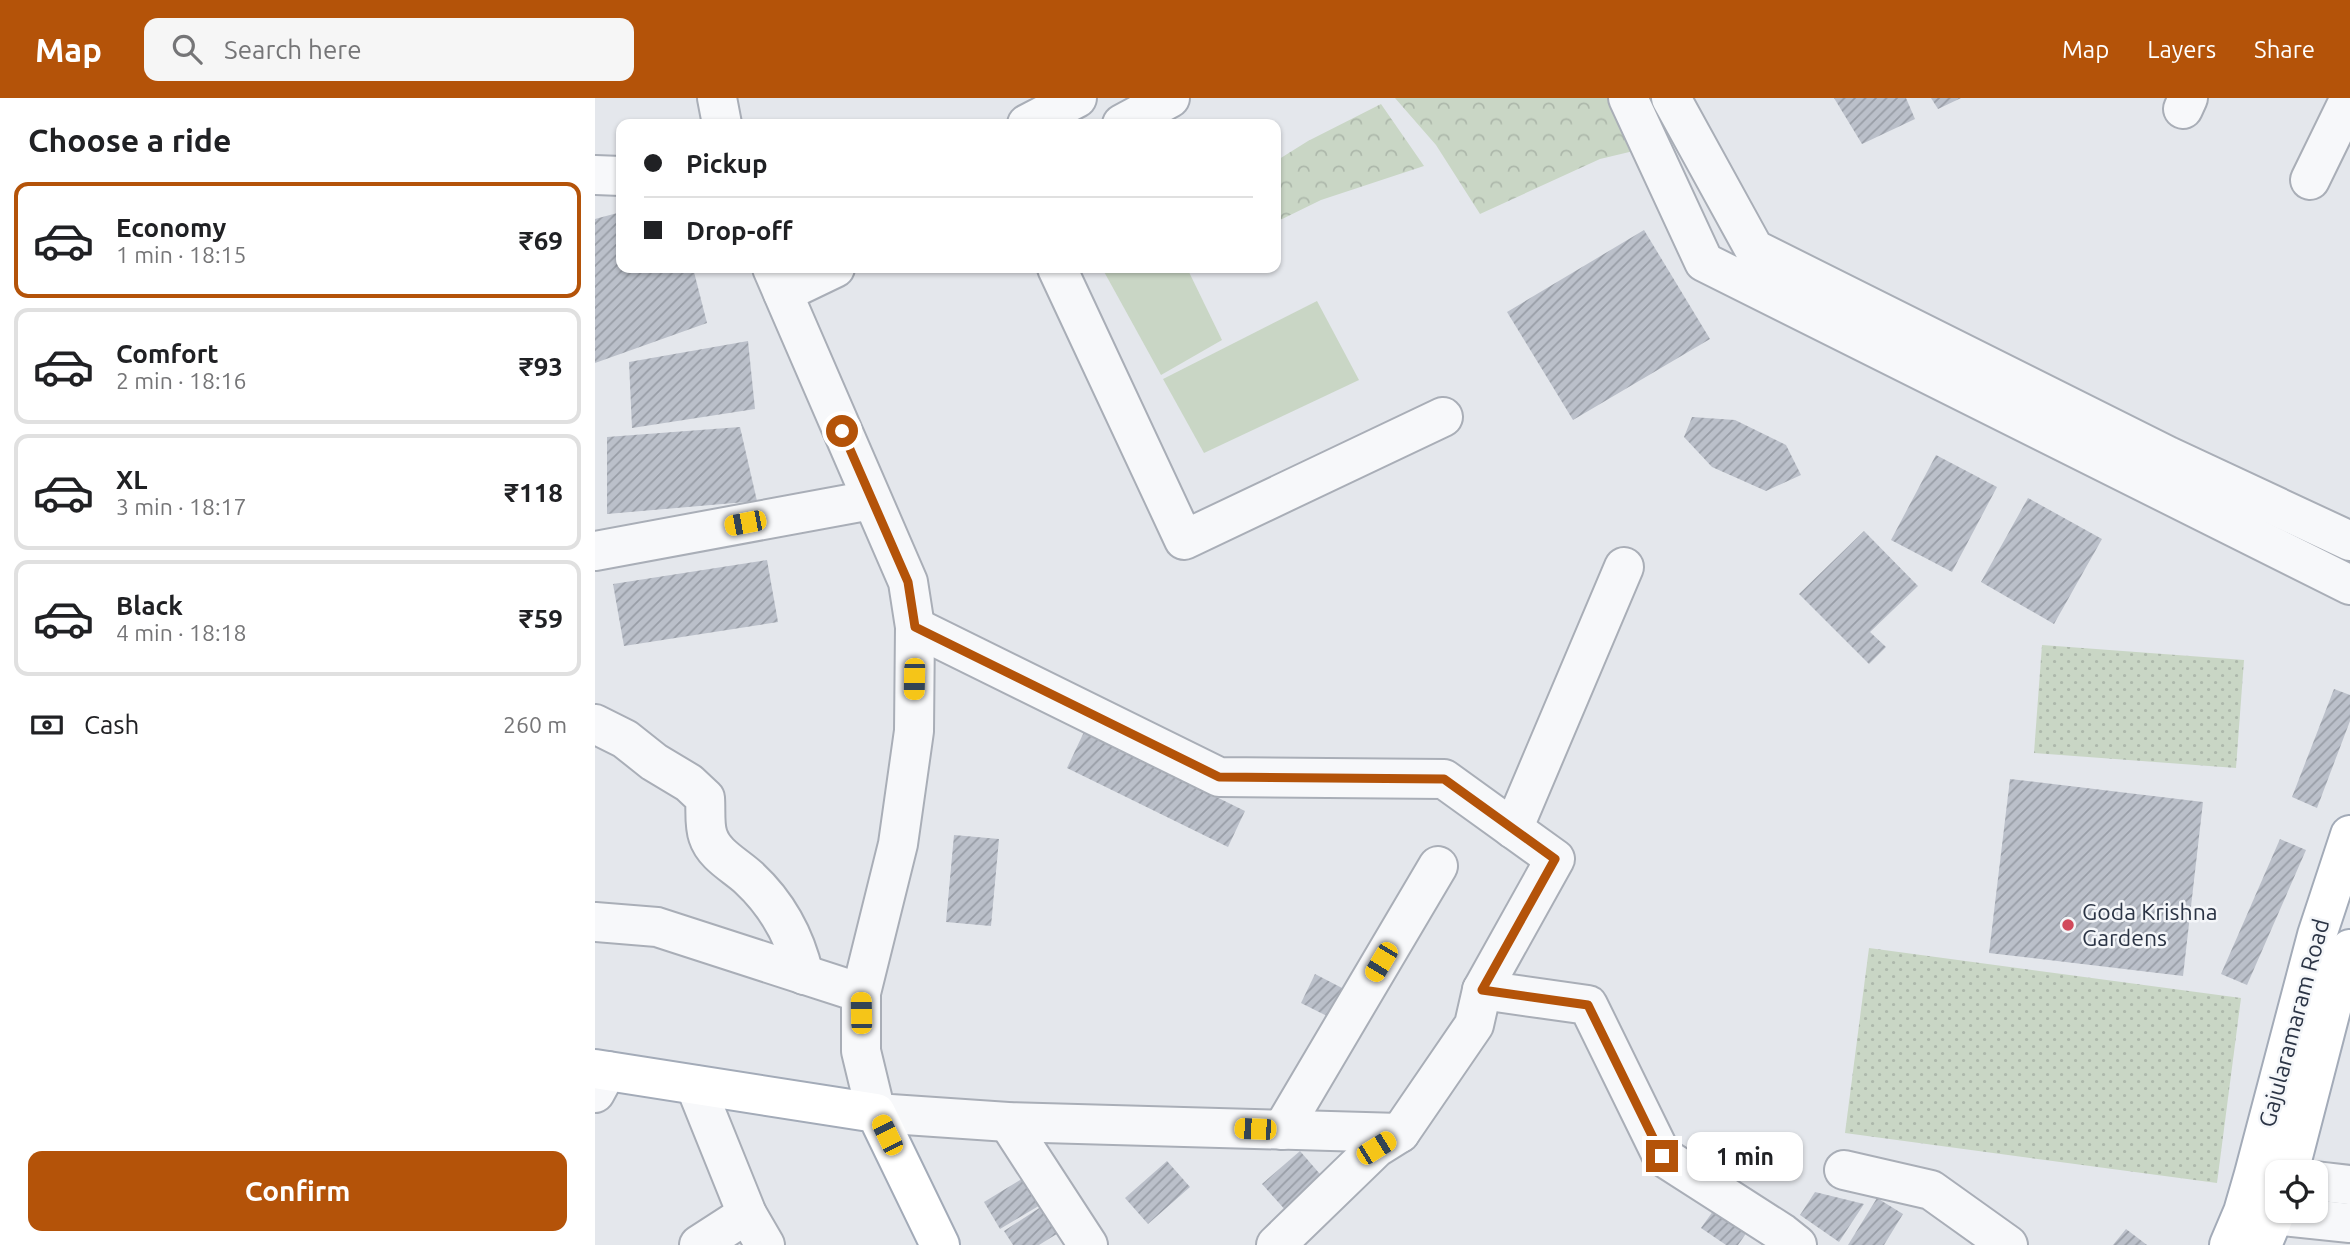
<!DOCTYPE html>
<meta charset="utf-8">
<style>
:root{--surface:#fff;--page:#f6f6f6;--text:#202124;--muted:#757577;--line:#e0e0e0;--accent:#b45309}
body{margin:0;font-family:Ubuntu,sans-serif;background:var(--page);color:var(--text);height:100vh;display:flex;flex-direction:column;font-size:26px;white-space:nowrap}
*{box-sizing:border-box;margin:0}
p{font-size:23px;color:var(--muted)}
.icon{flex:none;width:38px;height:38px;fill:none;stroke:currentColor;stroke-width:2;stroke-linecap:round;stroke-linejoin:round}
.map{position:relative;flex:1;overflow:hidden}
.sheet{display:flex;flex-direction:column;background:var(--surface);width:595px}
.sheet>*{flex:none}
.top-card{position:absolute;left:21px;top:21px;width:665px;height:154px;border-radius:14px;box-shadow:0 2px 5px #0004;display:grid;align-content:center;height:154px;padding:0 28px;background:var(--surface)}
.tools{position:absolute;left:1670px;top:1062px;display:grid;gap:14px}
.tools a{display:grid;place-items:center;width:63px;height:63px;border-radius:14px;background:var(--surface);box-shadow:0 2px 5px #0004;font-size:35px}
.end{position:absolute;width:32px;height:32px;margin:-16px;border:9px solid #b45309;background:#fff;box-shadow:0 0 0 4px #fff}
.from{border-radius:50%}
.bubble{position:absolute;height:49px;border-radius:14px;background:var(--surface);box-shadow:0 2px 5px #0004;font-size:23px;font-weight:600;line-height:49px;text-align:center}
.car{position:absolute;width:21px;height:42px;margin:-21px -10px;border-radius:9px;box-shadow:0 0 5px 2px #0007;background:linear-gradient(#f5c518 24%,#345 0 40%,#f5c518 0 76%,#345 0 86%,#f5c518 0)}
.top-card b{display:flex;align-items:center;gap:24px;height:66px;font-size:26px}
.top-card b+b{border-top:2px solid var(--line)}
.top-card i{width:18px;height:18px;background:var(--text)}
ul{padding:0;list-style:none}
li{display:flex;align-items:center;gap:21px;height:116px;margin:0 14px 10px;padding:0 14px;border:4px solid var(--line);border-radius:14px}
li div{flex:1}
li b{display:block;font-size:26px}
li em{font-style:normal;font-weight:600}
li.selected{border-color:var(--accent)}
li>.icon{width:63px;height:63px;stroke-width:1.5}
h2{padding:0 28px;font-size:32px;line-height:84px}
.pay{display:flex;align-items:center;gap:18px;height:77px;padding:0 28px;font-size:26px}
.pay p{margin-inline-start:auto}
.button{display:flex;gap:14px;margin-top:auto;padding:14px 28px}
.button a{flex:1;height:80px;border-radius:14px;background:var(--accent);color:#fff;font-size:28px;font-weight:600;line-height:80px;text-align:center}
header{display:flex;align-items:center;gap:42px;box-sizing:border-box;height:98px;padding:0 35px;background:var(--accent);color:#fff}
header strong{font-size:33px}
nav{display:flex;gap:38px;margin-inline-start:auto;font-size:24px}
.search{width:490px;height:63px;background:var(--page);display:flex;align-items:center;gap:18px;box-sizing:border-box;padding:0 24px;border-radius:14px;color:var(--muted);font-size:26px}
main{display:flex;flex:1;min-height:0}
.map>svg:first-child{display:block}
.grass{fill:url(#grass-dots)}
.park{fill:url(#park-crowns)}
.pitch{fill:#c9d6c5}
.building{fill:url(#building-hatch)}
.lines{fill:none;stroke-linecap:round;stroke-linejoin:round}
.minor-casing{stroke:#a9aeb7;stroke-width:42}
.major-casing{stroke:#a3abb8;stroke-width:42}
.minor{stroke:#f7f8fa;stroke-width:38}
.major{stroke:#fff;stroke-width:38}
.route{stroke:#b45309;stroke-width:9}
.poi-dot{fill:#d1495b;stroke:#f4f6f9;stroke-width:2.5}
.labels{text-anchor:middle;stroke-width:5;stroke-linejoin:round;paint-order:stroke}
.poi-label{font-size:23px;fill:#2b3445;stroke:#f4f6f9;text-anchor:start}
.street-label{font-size:23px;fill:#2b3445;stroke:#f4f6f9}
</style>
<header>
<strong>Map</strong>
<div class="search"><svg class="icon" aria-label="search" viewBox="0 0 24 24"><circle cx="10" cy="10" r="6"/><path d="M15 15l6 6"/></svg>Search here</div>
<nav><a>Map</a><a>Layers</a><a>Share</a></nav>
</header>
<main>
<section class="sheet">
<h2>Choose a ride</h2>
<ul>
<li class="selected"><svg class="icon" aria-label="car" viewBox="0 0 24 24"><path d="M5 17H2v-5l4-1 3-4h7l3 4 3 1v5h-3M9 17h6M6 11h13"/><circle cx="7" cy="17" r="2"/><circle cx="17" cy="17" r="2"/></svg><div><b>Economy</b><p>1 min · 18:15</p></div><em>₹69</em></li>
<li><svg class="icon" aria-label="car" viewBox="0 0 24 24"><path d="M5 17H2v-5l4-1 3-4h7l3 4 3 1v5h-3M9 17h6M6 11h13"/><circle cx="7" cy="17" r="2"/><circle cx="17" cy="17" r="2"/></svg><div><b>Comfort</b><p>2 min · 18:16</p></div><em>₹93</em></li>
<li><svg class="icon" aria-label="car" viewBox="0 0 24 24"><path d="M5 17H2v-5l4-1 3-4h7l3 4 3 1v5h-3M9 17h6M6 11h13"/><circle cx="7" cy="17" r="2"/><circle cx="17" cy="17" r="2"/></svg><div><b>XL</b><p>3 min · 18:17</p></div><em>₹118</em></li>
<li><svg class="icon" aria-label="car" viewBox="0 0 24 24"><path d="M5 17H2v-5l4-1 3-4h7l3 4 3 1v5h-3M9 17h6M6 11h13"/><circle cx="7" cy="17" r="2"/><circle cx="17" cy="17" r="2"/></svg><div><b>Black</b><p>4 min · 18:18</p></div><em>₹59</em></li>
</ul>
<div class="pay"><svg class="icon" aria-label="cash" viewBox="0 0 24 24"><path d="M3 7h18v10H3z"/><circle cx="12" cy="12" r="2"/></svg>Cash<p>260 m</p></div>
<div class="button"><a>Confirm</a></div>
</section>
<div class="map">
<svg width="1755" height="1147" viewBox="0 0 1755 1147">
<defs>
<pattern id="grass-dots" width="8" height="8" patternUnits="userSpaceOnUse" patternTransform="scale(1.75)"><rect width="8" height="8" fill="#c9d6c5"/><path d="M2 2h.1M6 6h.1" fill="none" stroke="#adb8ab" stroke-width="1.8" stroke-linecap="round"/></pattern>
<pattern id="park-crowns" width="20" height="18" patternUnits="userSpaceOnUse" patternTransform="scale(1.75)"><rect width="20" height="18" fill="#c9d6c5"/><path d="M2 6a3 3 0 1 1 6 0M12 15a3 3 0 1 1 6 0" fill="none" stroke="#adb8ab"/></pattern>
<pattern id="building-hatch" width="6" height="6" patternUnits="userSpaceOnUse" patternTransform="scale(1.75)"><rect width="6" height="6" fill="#bbc0ca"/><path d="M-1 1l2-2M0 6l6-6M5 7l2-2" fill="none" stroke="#989da6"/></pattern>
</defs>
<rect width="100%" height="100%" fill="#e4e7ec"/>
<g class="grass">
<polygon points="1447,547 1649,562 1641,670 1439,655"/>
<polygon points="1274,850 1646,900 1622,1085 1250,1035"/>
</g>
<g class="park">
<polygon points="800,0 1019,0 1047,51 1005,61 885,116 841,47"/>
<polygon points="786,6 829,68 726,102 681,124 681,63 713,43"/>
</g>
<g class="pitch">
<polygon points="507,170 592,170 627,242 566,277"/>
<polygon points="722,203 764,282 609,355 568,281"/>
</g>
<g class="building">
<polygon points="1239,0 1311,0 1320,21 1267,46"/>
<polygon points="1336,0 1366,0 1343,11"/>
<polygon points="26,114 26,170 98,170 112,225 0,265 0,121"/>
<polygon points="1049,132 1115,241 978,322 912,214"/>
<polygon points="153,243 160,311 37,330 34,264"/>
<polygon points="1097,319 1140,322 1191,347 1206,377 1171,393 1117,369 1089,339"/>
<polygon points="145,329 162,403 12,416 12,339"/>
<polygon points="1341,357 1402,389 1357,474 1296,442"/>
<polygon points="1433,400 1507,441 1459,526 1386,484"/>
<polygon points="1269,433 1323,488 1275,534 1291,549 1274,566 1204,496"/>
<polygon points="172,462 183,524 29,548 18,486"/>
<polygon points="1739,591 1755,597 1755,623 1722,710 1697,699"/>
<polygon points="489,634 650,713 633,749 472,670"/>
<polygon points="1415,681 1608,704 1588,878 1394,855"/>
<polygon points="359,737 404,741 396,828 351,824"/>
<polygon points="1685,741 1711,752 1652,887 1626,876"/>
<polygon points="720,876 749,891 734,919 706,905"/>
<polygon points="705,1053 731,1083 693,1115 667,1086"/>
<polygon points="572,1063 595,1089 553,1126 530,1100"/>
<polygon points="430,1079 447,1106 405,1131 389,1104"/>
<polygon points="1220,1094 1269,1106 1244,1144 1205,1117"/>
<polygon points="1282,1100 1308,1116 1289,1147 1253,1147"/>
<polygon points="1126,1102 1159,1124 1143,1147 1131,1147 1106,1130"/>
<polygon points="455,1103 473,1129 444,1147 418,1147 409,1133"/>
<polygon points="1531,1131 1552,1147 1518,1147"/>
</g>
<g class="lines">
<g class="minor-casing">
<g id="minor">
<polyline points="122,0 127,26"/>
<polyline points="1033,0 1109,164 1755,487"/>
<polyline points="1076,0 1159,151 1573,358 1755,443"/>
<polyline points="1588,11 1593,0"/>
<polyline points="432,26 482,0"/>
<polyline points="527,26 575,0"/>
<polyline points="0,77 26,78"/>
<polyline points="1715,82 1755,0"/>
<polyline points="177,170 313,484 320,529 319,633 303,746 266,895 266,953 281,1015 413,1024 805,1035"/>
<polyline points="462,170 589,442 848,319"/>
<polyline points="188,195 240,170"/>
<polyline points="0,453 276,402"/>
<polyline points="320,529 624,679 849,681 960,761 887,892 879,927 805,1035 781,1050 681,1147"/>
<path d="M0 626 30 641 59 664 94 685 110 700C111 712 109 727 113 738 119 757 140 767 154 780 183 807 200 838 209 877"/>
<polyline points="918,731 1029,469"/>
<polyline points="0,824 62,829 266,895"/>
<polyline points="887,892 993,907 1067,1058 1187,1135 1202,1147"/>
<polyline points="100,987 152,1116 170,1147"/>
<polyline points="0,995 12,973"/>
<polyline points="413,1024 493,1147"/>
<polyline points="687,1032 843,768"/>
<polyline points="1249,1072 1336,1092 1413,1147"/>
<polyline points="1720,1083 1755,1087"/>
<polyline points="1649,1114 1755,1125"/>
<polyline points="104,1147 152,1116"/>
</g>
</g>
<g class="major-casing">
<g id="major">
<polyline points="0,971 281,1015 345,1147"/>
<polyline points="1694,1074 1738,904 1755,851"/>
<polyline points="1634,1147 1648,1114 1659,1076 1722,837 1755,737"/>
<polyline points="1667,1147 1682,1111"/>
</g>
</g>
<use href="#minor" class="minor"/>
<use href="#major" class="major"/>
</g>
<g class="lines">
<polyline class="route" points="247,333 313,484 320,529 624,679 849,681 960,761 887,892 993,907 1067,1058"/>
</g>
<circle class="poi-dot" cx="1473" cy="827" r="7"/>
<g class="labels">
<g class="poi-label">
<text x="1487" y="822">Goda Krishna<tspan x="1487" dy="26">Gardens</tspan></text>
</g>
<g class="street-label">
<text transform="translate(1699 925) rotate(-75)" y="8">Gajularamaram Road</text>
</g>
</g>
</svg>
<div class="tools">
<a><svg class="icon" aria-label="locate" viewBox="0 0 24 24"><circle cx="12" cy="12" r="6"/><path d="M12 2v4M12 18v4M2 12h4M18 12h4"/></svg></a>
</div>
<i class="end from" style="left:247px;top:333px"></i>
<i class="end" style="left:1067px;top:1058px"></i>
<div class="bubble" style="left:1092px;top:1034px;width:116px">1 min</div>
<i class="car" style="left:150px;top:425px;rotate:259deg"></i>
<i class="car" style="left:319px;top:581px;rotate:181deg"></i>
<i class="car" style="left:786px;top:864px;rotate:211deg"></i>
<i class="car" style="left:266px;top:915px;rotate:359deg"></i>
<i class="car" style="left:660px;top:1031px;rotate:272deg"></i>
<i class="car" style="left:292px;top:1037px;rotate:334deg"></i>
<i class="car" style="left:781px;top:1050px;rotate:58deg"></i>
<div class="top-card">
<b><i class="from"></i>Pickup</b>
<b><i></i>Drop-off</b>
</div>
</div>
</main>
